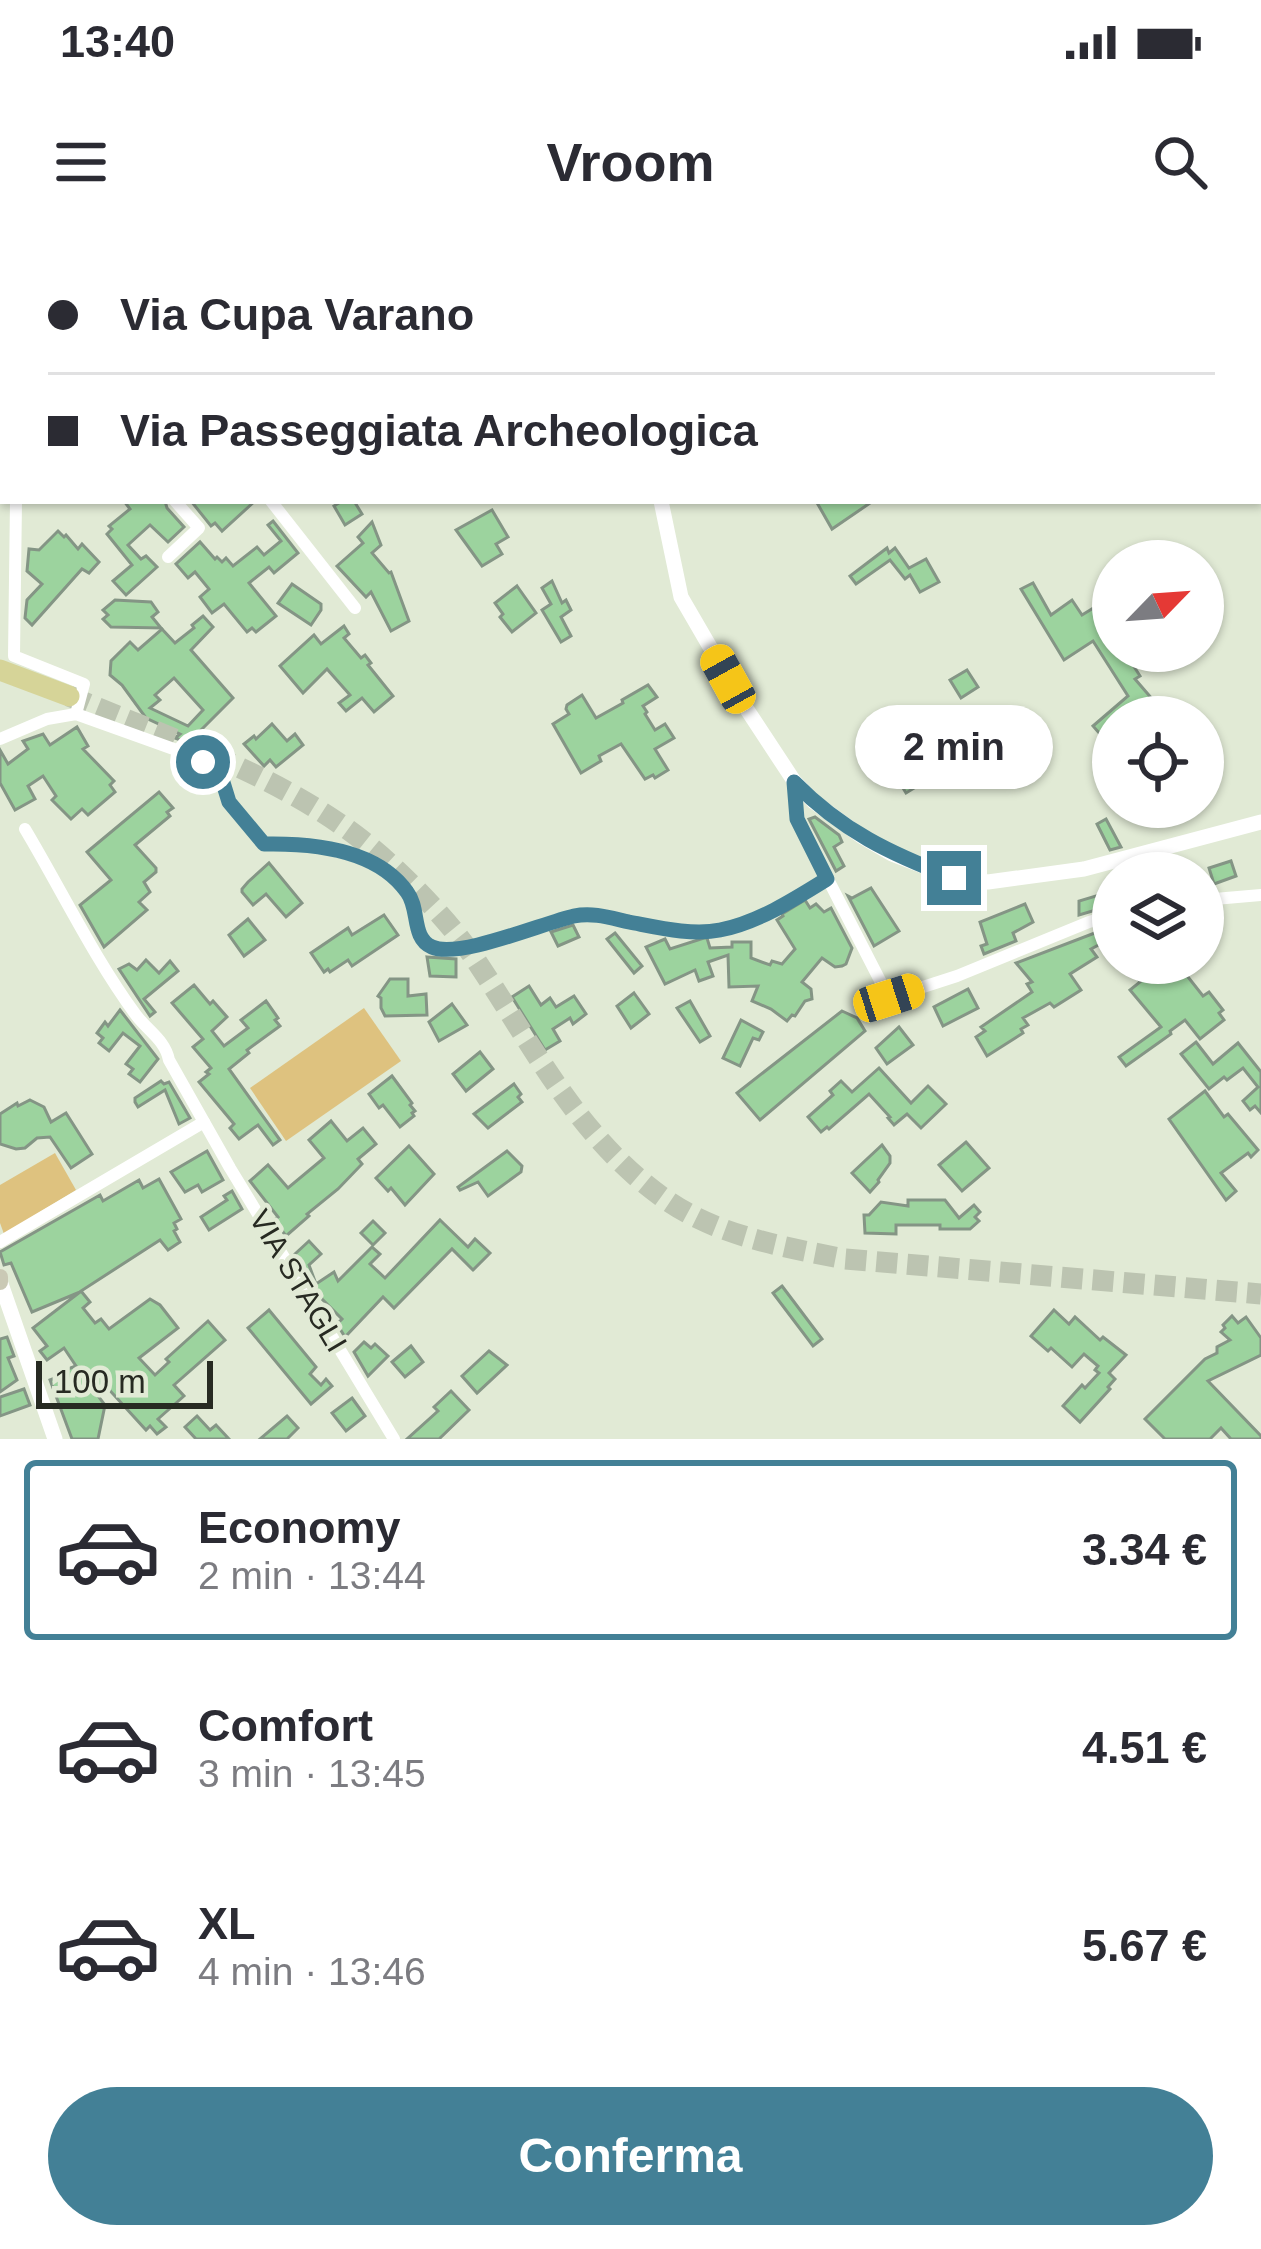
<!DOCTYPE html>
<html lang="it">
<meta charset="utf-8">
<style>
:root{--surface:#fff;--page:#f2f2f3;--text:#2b2b33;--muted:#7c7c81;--line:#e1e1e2;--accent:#438096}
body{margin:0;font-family:Arial,sans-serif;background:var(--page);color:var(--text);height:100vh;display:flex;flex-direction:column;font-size:45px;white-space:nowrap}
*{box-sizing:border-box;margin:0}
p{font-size:39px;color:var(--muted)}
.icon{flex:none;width:66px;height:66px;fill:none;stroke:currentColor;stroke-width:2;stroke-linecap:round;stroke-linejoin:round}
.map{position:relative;height:1199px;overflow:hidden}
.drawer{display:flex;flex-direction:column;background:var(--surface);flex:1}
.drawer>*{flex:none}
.top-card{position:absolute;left:0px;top:0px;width:1263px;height:264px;box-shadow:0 3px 9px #0004;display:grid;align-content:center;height:264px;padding:0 48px;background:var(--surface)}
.needle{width:78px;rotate:65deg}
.buttons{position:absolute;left:1092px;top:300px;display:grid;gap:24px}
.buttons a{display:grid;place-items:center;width:132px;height:132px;border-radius:50%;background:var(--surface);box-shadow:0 3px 9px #0004;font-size:60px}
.scale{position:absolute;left:36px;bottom:30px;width:177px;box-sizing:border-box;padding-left:12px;border:6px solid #272a22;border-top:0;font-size:33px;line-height:42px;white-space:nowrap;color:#272a22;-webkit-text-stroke:9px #e1ead5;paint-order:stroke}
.end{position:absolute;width:54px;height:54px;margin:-27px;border:15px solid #438096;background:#fff;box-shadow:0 0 0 6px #fff}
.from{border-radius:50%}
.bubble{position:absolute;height:84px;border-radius:42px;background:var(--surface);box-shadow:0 3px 9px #0004;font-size:39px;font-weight:700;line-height:84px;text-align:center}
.car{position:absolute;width:36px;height:72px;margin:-36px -18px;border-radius:15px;box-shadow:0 0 9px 3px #0007;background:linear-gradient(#f5c518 24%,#345 0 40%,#f5c518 0 76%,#345 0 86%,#f5c518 0)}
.top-card b{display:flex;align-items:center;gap:42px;height:114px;font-size:45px}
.top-card b+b{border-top:3px solid var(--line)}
.top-card i{width:30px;height:30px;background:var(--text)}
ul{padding:21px 0 0;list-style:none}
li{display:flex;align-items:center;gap:36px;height:180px;margin:0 24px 18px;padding:0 24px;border:6px solid transparent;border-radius:12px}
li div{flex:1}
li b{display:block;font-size:45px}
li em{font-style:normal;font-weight:700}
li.current{border-color:var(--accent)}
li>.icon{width:108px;height:108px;stroke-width:1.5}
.button{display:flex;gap:24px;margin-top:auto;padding:24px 48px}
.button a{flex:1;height:138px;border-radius:72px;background:var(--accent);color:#fff;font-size:48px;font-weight:700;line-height:138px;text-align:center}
.status{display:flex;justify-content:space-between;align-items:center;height:84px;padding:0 60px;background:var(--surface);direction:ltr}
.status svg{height:33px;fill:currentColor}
header{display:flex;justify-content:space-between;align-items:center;height:156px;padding:0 48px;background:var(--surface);font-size:54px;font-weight:700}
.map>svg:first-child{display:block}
.green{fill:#dec27f}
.building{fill:#9cd39e;stroke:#849585;stroke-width:3;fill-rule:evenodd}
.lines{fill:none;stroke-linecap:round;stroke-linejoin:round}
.trunk-tunnel{stroke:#bcc4b1;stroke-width:21;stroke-dasharray:21 10;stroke-linecap:butt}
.service{stroke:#fff;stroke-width:6}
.minor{stroke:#fff;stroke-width:12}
.tertiary{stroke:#fff;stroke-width:15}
.secondary{stroke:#cac9b5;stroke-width:16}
.trunk{stroke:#d6d498;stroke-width:21}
.route{stroke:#438096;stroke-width:15}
.labels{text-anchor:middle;stroke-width:9;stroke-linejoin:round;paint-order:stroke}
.street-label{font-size:30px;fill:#272a22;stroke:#e1ead5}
</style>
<div class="status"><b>13:40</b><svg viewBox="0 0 49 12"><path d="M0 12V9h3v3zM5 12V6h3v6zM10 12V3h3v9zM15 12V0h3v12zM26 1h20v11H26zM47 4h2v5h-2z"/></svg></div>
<header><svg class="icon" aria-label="menu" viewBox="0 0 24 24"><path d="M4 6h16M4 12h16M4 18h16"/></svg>Vroom<svg class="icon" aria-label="search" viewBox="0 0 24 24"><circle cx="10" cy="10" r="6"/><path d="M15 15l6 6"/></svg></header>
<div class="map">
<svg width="1261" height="1199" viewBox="0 0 1261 1199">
<rect width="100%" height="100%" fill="#e1ead5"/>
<g class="green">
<polygon points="364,768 401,821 286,901 250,848"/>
<polygon points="55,913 76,950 4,994 0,983 0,945"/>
</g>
<g class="building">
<polygon points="124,261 165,261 167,268 184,287 168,302 150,285 128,305 141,319 146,316 157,327 126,355 113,341 132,325 107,294 112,289 109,286 130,269"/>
<polygon points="191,261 255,261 222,291 215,283 211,286"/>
<polygon points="342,261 354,261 362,274 345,285 334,266"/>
<polygon points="816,261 873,261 832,289"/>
<polygon points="492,270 508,297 496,304 502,314 482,326 456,290"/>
<polygon points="273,281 298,313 274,333 269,327 249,343 276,376 256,392 252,388 247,392 224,364 212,373 200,357 209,349 195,332 188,338 176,324 200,302 215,319 217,317 222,322 226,318 233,326 257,307 264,315 281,301 268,285"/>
<polygon points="372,282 381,305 372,313 389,333 391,332 409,381 391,391 371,352 366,357 337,326 363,303 358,297"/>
<polygon points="58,291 64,297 66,295 78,309 82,304 99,322 89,333 82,329 32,385 25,378 27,360 42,344 27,331 29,309 39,310"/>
<polygon points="887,308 889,313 895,308 909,328 926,319 939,342 920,352 910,335 905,339 890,320 856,344 850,336"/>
<polygon points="552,341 562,363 566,360 571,370 561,377 571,396 561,402 542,370 551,364 542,348"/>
<polygon points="1033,343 1051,375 1072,360 1082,375 1095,367 1113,395 1113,411 1124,411 1140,436 1135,439 1160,468 1150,477 1113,477 1113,509 1093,486 1128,456 1093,401 1064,420 1021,349"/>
<polygon points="292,344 321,364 321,370 311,385 278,363"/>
<polygon points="517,346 536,373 512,392 500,377 503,374 495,363"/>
<polygon points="115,360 151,362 158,372 152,377 161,388 111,387 103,379 108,375 103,370"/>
<path d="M203 376 213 387 191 410 233 458 188 503 175 498 180 494 146 478 122 445 110 435 111 421 130 402 138 410 162 389 175 403 194 388 192 385ZM174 438 203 470 188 486 150 468 160 460 155 455Z"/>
<polygon points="344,386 349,394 344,398 361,418 365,415 371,423 368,425 393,456 374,472 362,458 346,471 339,463 350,455 327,429 303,453 280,426 314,395 321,404"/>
<polygon points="967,430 978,447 961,458 950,440"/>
<polygon points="648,445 657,457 643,466 647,472 645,474 655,490 665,484 674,498 655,509 668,530 655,538 653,535 645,539 621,504 599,516 601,521 581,533 553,484 569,474 566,469 567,465 582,455 596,478 623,463 622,460"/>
<polygon points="272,484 287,501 295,494 303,505 276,527 270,520 264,526 244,504 254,496 256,499"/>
<polygon points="77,487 88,506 83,509 114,541 110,545 115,552 88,575 82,569 71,579 52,560 56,556 43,536 28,546 35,559 15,570 0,543 0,510 8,524 28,509 23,501 43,494 50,505"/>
<polygon points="922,523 928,532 921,536 924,542 906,553 897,538"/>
<polygon points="159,552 173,568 167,572 170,576 135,605 156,628 156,632 144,642 150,652 139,662 147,670 104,707 80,665 111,640 87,612"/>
<polygon points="815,577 839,595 842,602 834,607 844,626 836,631 809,579"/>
<polygon points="1106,579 1121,607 1110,610 1097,584"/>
<polygon points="1231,621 1236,636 1214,644 1209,628"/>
<polygon points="269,623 302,663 286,677 266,654 253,665 242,652 242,649 248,642"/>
<polygon points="871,648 899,691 874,706 848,656 852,658"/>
<polygon points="1109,652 1111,658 1113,658 1113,665 1079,675 1079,661"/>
<polygon points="805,660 810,668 816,664 824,672 831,668 852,708 846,724 842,726 835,727 822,718 802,742 811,749 812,759 805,761 795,776 792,775 787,781 771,769 752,761 758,746 729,747 728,715 708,722 713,736 699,741 695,730 665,744 646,707 665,699 670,709 704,698 707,698 710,708 732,707 732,702 751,702 751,718 770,725 772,721 782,724 795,709 777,680 783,676 782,674"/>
<polygon points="1025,664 1033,682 1013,693 1016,701 984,714 981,706 987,704 980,682"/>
<polygon points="384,675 398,695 352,726 348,720 330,732 328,729 324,732 311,713 348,688 352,695"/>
<polygon points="248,679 265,700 244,716 229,695"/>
<polygon points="573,685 579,697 558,706 551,692"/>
<polygon points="1113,686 1113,692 1104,696 1106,701 1091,709 1097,717 1070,734 1081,750 1054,767 1050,763 1023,778 1028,785 1021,789 1023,793 987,816 976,797 985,791 981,787 1032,752 1027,744 1032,742 1016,723"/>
<polygon points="615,693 642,726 634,733 607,699"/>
<polygon points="427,717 456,719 456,737 430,736"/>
<polygon points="146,720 159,733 170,721 178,731 144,759 155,772 150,776 119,729 129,724 137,730"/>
<polygon points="1129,723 1156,723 1162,732 1177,723 1203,756 1209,752 1223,770 1219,773 1224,780 1200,799 1185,780 1170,791 1171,794 1126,826 1119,817 1161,787 1130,750 1140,742"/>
<polygon points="390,739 408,739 408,756 426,754 427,775 385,776 381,768 381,758 378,756"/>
<polygon points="194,745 210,764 213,761 227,777 212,791 224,806 248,788 241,780 266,761 278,778 275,780 280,786 247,810 249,813 229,829 280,900 273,905 258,885 239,899 230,888 234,884 199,842 209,834 206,832 211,828 193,807 203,799 172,763"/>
<polygon points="529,746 541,765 550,758 556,767 574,756 586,774 573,784 570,778 553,789 560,801 545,810 512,757"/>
<polygon points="968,749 978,768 943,786 934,767"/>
<polygon points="634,753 649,774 631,788 617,766"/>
<polygon points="690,761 710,796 700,802 677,768"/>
<polygon points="452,764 467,785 439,801 429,782"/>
<polygon points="120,770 158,819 140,842 129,834 133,829 126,824 140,806 123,793 109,811 99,803 103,798 97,793 105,782 108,786"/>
<polygon points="842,771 857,778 865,791 760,880 737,853"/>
<polygon points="741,780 763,792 759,800 753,798 740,826 723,818"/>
<polygon points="899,787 913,805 887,824 876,808"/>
<polygon points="1196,802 1213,824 1238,803 1261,832 1261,873 1255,866 1250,870 1243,861 1258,847 1243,828 1227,840 1224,837 1209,849 1181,814"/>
<polygon points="480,812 493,829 466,851 453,834"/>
<polygon points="879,828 911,863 928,846 946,864 921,888 907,874 894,885 888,878 890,877 869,854 829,889 827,887 821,892 808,877 833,855 830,851 841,841 852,852"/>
<polygon points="392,836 412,863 410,865 415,871 412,873 414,876 400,887 383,865 379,868 369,854"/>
<polygon points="161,841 164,844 169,842 190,878 179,884 165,850 138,867 135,862 135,858"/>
<polygon points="514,844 521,854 518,857 522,862 488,888 474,874"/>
<polygon points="1205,851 1224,877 1228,874 1258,910 1251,917 1248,913 1221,933 1236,951 1226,960 1169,879"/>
<polygon points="30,860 44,867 51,882 66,873 92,914 71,928 50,897 37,898 25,908 16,909 0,904 0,874 17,863 18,866"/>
<polygon points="331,881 347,901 363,888 376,904 358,919 362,924 338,949 307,974 309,976 286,996 274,980 278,977 250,941 268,925 288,948 324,918 309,900"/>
<polygon points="966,902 989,928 962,951 939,925"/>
<polygon points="882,905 890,916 890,923 878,940 879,942 870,952 852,933"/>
<polygon points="409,906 434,934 405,965 391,948 388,951 376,938"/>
<polygon points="207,911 223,940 202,952 198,945 185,952 171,932"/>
<polygon points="507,911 522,926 521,932 488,956 478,942 460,950 458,947"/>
<polygon points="159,939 181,979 174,983 177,989 174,991 180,1002 168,1010 160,1000 81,1051 90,1062 83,1068 95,1083 101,1079 109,1089 150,1059 160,1065 178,1088 139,1118 155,1135 169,1122 166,1119 208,1081 225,1100 174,1145 184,1156 158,1179 166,1187 157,1194 150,1186 146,1190 104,1144 95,1152 105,1165 98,1199 72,1199 50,1140 58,1137 57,1133 76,1126 64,1108 47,1120 40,1111 47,1106 33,1088 80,1052 32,1072 11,1023 4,1025 0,1012 100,955 103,961 139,940 143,948"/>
<polygon points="232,951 242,969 209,990 201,977 227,960 224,956"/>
<polygon points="908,960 945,960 959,978 974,965 980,972 975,977 979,981 970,989 940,989 940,985 896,985 896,994 865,993 864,975 869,975 881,962 908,966"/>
<polygon points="440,980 468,1007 475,999 490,1013 473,1030 452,1009 394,1068 383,1057 345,1097 337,1084 342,1079 320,1057 295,1014 309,1001 321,1014 309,1025 316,1044 334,1032 338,1041 372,1007 380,1014 370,1024 385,1038"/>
<polygon points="373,981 385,993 373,1005 361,993"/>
<polygon points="782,1046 822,1099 813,1106 773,1053"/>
<polygon points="269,1070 316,1127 310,1134 321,1145 326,1139 332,1146 311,1164 248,1088"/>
<polygon points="1054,1070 1069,1084 1075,1077 1100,1100 1103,1097 1126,1115 1109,1133 1115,1139 1108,1147 1110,1149 1080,1182 1063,1166 1082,1145 1085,1148 1099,1133 1095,1130 1098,1126 1084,1114 1072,1127 1051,1108 1048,1111 1031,1096"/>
<polygon points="1232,1076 1238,1083 1246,1077 1261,1098 1261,1115 1208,1141 1261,1196 1261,1199 1231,1199 1221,1188 1210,1199 1165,1199 1145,1179 1205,1119 1217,1113 1217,1107 1230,1100 1221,1092 1225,1088 1223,1085"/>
<polygon points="7,1097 14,1116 8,1118 17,1140 0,1152 0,1099"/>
<polygon points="364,1102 371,1108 375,1104 388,1116 368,1136 354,1112"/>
<polygon points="411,1106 423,1122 405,1137 392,1122"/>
<polygon points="489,1111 507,1125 477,1153 462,1136"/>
<polygon points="24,1149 30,1165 0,1176 0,1157"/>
<polygon points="451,1151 469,1170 439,1199 407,1199 438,1171 434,1167"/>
<polygon points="352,1158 365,1176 346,1191 332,1173"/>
<polygon points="197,1176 210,1190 216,1185 229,1199 196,1199 185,1187"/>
<polygon points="287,1176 298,1188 287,1199 260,1199"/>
</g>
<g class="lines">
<path class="trunk-tunnel" d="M69 456C178 502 302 542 390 624 421 653 451 684 475 719 532 804 578 898 665 959 717 996 784 1007 845 1019L1261 1054"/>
<polyline class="service" points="482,703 579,675 601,676 647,686 691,691 717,691 773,670 827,639"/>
<g class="minor">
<polyline points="70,3 73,0"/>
<polyline points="870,3 875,0"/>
<polyline points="16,261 14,416 84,444 76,474"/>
<polyline points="271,261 355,368"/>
<polyline points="168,317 199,288 175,261"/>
<path d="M0 499 47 479 76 474 182 512 203 522 221 536 229 562 264 604C309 603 388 612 410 658 417 672 414 692 425 703 439 716 463 707 480 704"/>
<polyline points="794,541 797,579 889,758 957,736 1089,682 1113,675"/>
<path d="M25 589C62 651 94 718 136 775 148 791 165 800 169 820L230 928 394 1199"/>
<polyline points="1203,660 1261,655"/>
<polyline points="0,1002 204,882"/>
</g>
<g class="tertiary">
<polyline points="555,0 557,3"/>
<polyline points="661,261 681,357 742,462 794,541 814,562 861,596 892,614 954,638 988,642 1084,629 1261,582"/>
<polyline points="0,1041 55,1199"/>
</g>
<polyline class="secondary" points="0,1037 0,1042"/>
<polyline class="trunk" points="0,430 69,456"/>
</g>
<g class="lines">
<path class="route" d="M203 522 221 536 229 562 264 604C311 603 377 609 407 652 420 669 411 698 432 707 459 719 543 683 574 676 593 672 611 678 629 682 656 687 692 696 720 690 757 683 795 659 827 639L797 579 794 542C842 591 891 614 954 638"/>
</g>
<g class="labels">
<g class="street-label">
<text transform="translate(298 1041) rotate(59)" y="10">VIA STAGLI</text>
</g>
</g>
</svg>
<div class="buttons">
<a><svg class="needle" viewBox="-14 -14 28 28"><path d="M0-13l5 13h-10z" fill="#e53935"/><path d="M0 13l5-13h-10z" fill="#7c7c81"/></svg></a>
<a><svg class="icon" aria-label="locate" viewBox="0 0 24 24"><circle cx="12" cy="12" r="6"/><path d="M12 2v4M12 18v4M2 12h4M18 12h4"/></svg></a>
<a><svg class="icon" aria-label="layers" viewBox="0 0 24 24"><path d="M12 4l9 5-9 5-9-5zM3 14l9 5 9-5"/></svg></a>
</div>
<div class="scale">100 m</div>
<i class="end from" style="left:203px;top:522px"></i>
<i class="end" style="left:954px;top:638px"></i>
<div class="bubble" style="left:855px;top:465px;width:198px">2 min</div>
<i class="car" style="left:728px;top:439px;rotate:331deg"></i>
<i class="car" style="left:889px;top:758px;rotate:72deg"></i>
<div class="top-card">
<b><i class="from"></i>Via Cupa Varano</b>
<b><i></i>Via Passeggiata Archeologica</b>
</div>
</div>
<section class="drawer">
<ul>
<li class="current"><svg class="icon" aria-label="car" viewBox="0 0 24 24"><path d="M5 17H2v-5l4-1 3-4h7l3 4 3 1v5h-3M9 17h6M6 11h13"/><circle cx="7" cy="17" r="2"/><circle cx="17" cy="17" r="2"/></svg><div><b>Economy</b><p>2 min · 13:44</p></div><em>3.34 €</em></li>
<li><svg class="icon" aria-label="car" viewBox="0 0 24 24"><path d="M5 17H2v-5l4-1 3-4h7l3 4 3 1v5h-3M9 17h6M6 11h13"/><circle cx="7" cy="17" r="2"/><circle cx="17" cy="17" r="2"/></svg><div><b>Comfort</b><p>3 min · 13:45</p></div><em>4.51 €</em></li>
<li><svg class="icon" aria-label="car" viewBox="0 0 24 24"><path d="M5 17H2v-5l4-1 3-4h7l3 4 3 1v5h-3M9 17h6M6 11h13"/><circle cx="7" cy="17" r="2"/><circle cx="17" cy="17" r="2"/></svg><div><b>XL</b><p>4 min · 13:46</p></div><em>5.67 €</em></li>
</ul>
<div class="button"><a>Conferma</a></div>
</section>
